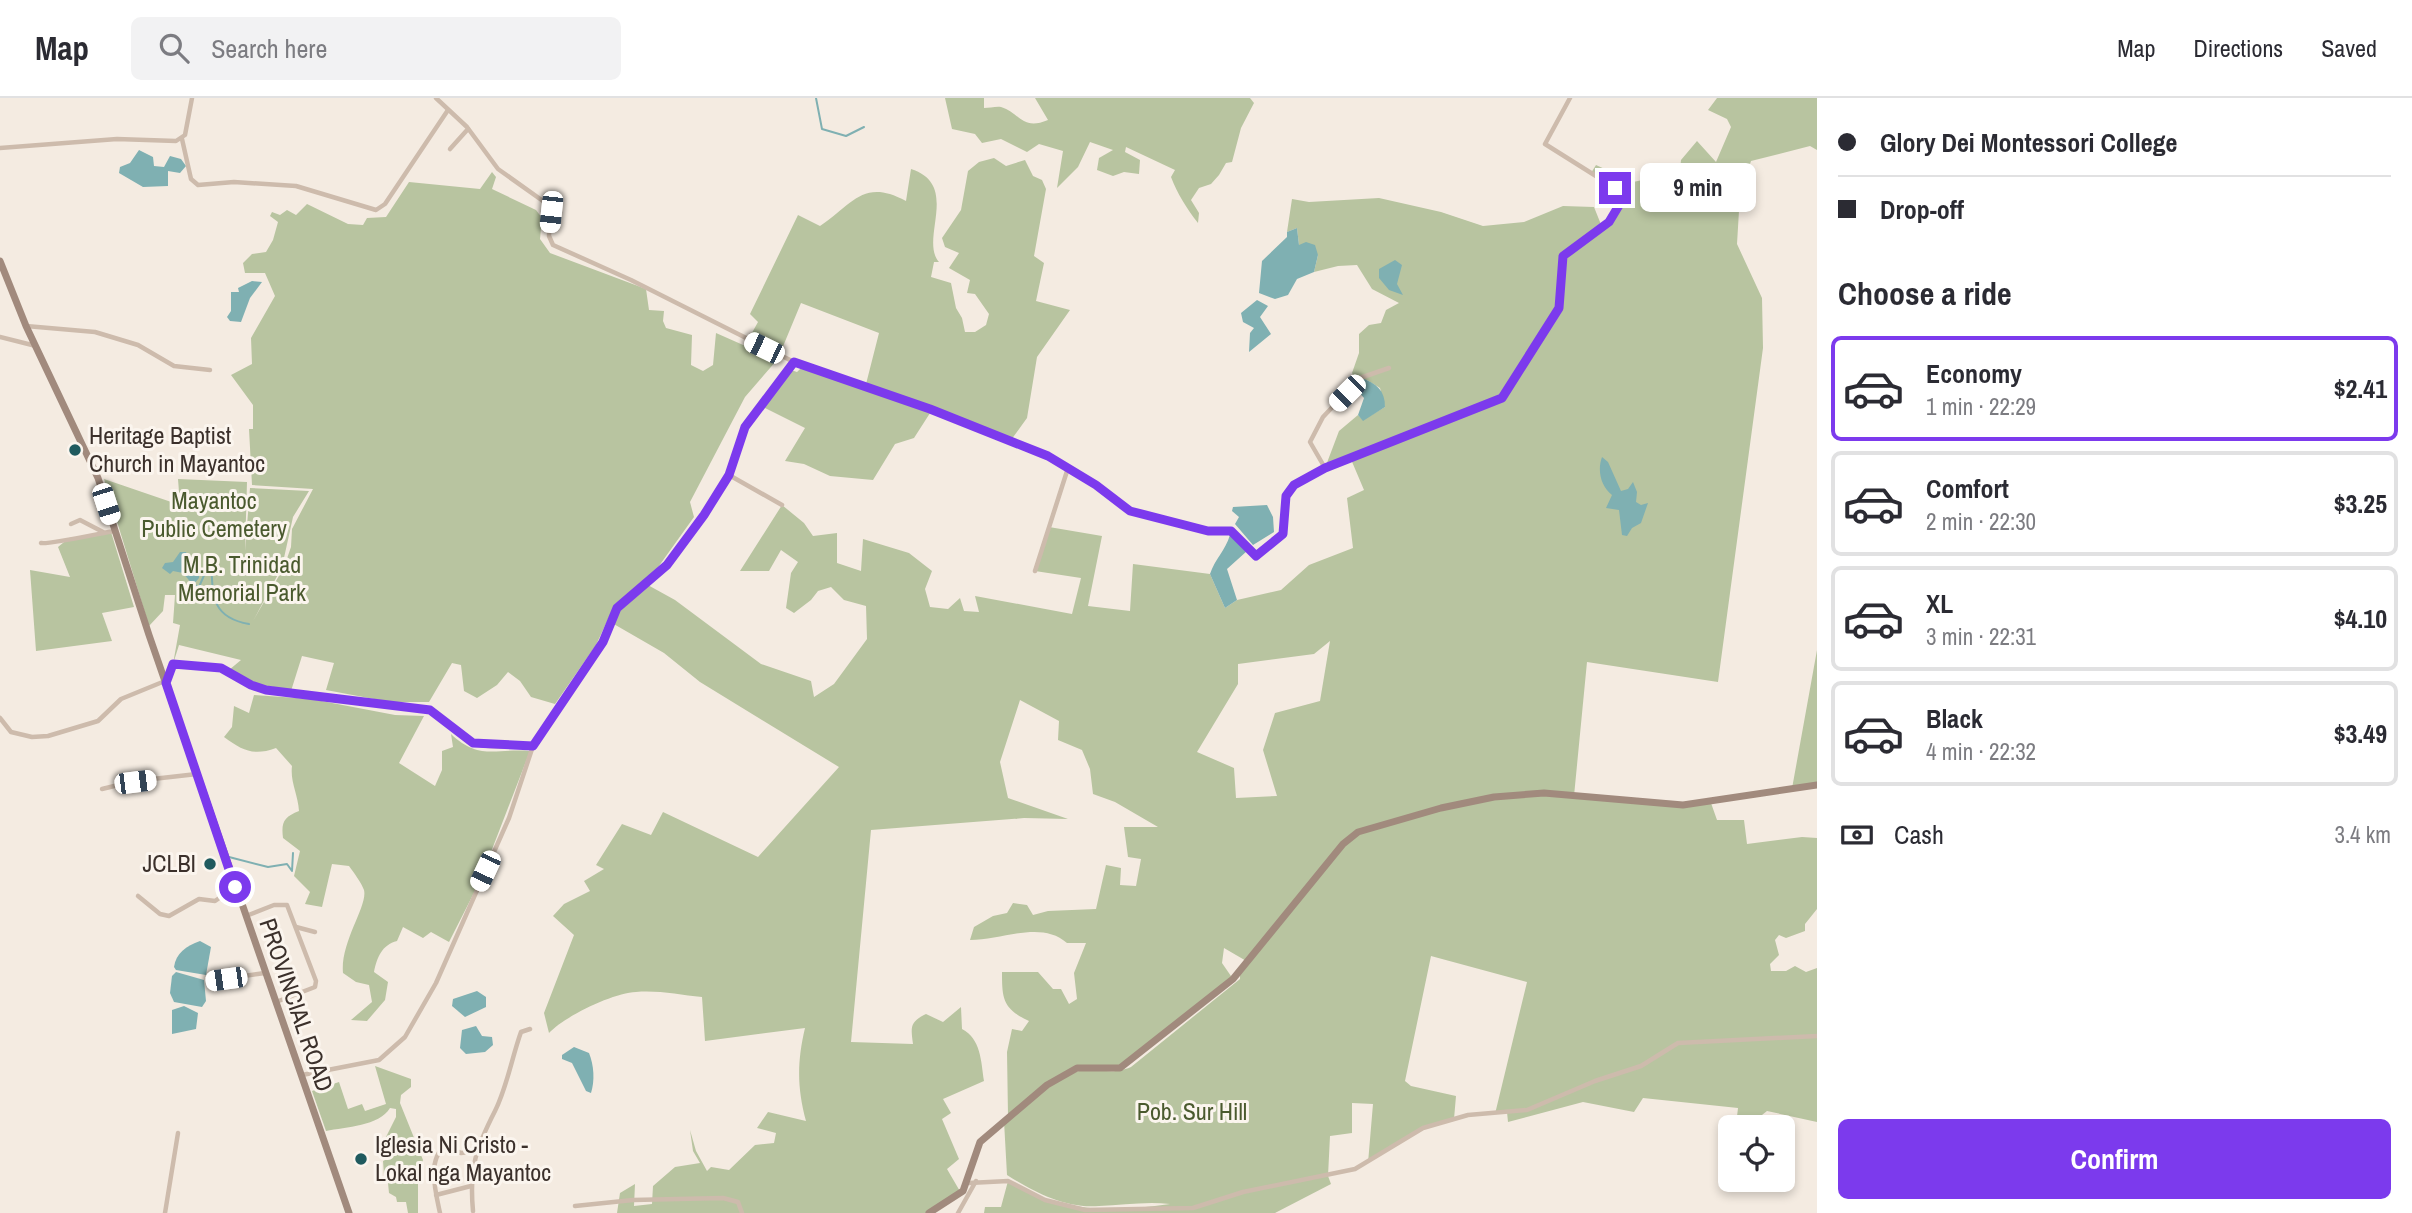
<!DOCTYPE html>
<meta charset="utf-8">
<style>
:root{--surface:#fff;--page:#f2f2f3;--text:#2b2b33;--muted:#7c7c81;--line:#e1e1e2;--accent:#7c3aed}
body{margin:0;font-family:"Archivo Narrow",sans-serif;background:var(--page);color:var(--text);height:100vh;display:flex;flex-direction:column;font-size:26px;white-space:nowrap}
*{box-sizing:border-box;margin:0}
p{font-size:23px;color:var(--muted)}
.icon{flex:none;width:38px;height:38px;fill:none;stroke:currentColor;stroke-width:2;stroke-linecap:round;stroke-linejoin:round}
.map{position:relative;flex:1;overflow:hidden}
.drawer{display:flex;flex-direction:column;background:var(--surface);width:595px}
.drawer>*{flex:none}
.banner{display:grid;align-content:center;height:154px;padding:0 21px;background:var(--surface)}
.tools{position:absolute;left:1718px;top:1017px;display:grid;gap:14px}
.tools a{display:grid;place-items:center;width:77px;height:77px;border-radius:10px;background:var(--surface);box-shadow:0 4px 10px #0003;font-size:35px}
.end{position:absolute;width:32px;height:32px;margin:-16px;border:9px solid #7c3aed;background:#fff;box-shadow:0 0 0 4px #fff}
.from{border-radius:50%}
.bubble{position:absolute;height:49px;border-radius:10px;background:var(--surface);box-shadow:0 4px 10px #0003;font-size:23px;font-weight:800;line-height:49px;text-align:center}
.car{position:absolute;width:21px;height:42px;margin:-21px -10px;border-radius:9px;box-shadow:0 0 5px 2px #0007;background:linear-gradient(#fff 24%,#345 0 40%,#fff 0 76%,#345 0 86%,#fff 0)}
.banner b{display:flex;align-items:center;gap:24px;height:66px;font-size:26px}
.banner b+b{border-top:2px solid var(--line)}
.banner i{width:18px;height:18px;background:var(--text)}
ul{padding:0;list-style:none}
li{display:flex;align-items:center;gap:21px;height:105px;margin:0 14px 10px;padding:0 7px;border:4px solid var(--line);border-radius:10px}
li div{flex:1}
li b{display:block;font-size:26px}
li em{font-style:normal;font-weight:800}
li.on{border-color:var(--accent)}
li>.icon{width:63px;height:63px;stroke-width:1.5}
h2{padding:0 21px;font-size:32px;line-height:84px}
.pay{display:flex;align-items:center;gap:18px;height:77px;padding:0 21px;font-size:26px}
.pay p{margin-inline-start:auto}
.cta{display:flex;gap:14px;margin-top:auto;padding:14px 21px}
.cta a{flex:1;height:80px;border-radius:10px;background:var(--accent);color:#fff;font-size:28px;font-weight:800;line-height:80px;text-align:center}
header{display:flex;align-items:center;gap:42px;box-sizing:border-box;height:98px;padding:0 35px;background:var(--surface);border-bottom:2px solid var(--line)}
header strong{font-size:33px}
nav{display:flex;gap:38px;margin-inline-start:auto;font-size:24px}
.search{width:490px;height:63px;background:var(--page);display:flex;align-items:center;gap:18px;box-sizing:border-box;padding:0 24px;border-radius:10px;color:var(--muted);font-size:26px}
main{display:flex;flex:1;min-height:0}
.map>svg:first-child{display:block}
.green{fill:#b8c4a0;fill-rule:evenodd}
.water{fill:#7fb0b2}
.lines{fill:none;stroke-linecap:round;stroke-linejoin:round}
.stream{stroke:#7fb0b2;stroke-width:2}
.street{stroke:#cdbbac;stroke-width:4.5}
.secondary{stroke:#a18a7d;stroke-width:7}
.route{stroke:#7c3aed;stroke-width:9}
.poi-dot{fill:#1f5a5e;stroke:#fbf5ee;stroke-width:2.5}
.labels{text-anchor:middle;stroke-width:6;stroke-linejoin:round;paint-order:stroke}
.poi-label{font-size:24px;fill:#3b302b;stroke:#fbf5ee;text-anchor:start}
.park-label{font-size:24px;fill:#4a5a2e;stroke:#fbf5ee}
.street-label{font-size:24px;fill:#3b302b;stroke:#fbf5ee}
</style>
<header>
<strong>Map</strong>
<div class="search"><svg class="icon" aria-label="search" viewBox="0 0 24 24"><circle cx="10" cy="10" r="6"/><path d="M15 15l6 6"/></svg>Search here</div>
<nav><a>Map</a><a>Directions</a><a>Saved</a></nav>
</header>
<main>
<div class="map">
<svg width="1817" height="1115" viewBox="0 0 1817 1115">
<rect width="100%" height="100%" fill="#f4ebe1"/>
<g class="green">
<path d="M945 0H984V10C989 10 997 8 1001 9 1020 15 1022 33 1048 22L1035 0H1250L1254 5 1241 30 1232 64 1226 65 1219 77 1211 86 1199 90 1191 102 1199 115 1198 125C1187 111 1177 95 1171 79L1175 72 1126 49 1125 54 1140 62 1139 76 1124 74 1113 78 1097 72 1099 60 1113 52 1090 44 1078 69 1057 90 1063 53 1039 46 1027 54 1001 41 982 45 975 36 952 31Z"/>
<path d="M1717 0H1817V52L1810 48 1751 63 1740 96 1737 146 1762 200 1763 250 1718 584 1587 564 1574 698 1645 706 1711 705 1717 722H1744L1747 746 1802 739 1817 740V811L1805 826V833L1786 840 1779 837 1775 842 1779 857 1770 866 1771 873H1786L1795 868 1806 874 1817 870V1024L1767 1013 1747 1029 1736 1027 1738 1010 1643 1000 1634 1014 1583 1004 1508 1024 1507 1014 1495 1016 1527 884 1431 858 1405 983 1411 988 1456 998 1454 1021 1418 1033 1368 1065 1373 1006 1352 1005V1035L1330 1038 1328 1078 1331 1086 1275 1115H984L985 1109H1001L1008 1083C1061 1114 1109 1115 1170 1106 1147 1103 1123 1107 1099 1108 1066 1111 1034 1094 1007 1077L1004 1023C1028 1006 1054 979 1083 972 1100 968 1107 979 1131 969L1240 881V873L1248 864 1224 850 1222 865 1233 881 1118 971C1065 966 1048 988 1008 1018L1007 954 1012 931 1022 933 1029 923C1003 911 1002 901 1002 874H1038L1053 891H1061L1069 906 1077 901 1074 875 1086 845H1067C1041 822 1003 842 970 842L974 829 993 818 1007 815 1013 805 1027 807 1033 817 1048 813 1096 811 1106 767 1121 770 1120 787 1136 788 1141 761 1128 759 1124 729H1158L1115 704 1093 696 1090 671 1082 652 1058 642 1059 623 1020 602 1000 664 1008 700 1068 721 1024 720 871 732 851 944 913 946C911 930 909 924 926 916L943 924 961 909 962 931C981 941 981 963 984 983L943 1001 951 1015 942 1021 959 1061 947 1071 961 1095 929 1115H617L620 1095 635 1086 634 1108 652 1106 653 1088 675 1069 700 1065 693 1053 690 1032 696 1053 707 1073 711 1069 729 1072 755 1047 774 1045 776 1035 757 1030 768 1014 806 1023C797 990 797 964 805 930L705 943 702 899C680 897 658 892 636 894 613 895 565 918 549 935L544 915 574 837 553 818 564 806 590 793 584 783 604 771 596 767 622 726 651 737 663 714 758 759 839 669 700 584 664 555 612 525 617 510 640 490 615 506 596 547 555 606 531 599 520 583 508 574 497 587 477 600 464 593 461 567 452 565 429 604H390L326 592 334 565 302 558 291 593 269 588 266 591 229 572 241 562 179 547 173 566 180 527 173 525 175 497H165L163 513 149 528 104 381 180 407 178 381 247 384 245 453 250 390 309 393 293 419 282 469 253 523 284 469 291 449 292 431 313 391 252 387 249 331H253V307L231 277 252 266 251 240 275 198 265 175H245L243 165 252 156 266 154 273 142 278 124 270 118 272 114 280 117 287 112 296 117 307 106 348 126 363 127 367 120 386 119 409 84 480 91 492 74 496 79 492 91 536 112 542 120 540 141 550 155 646 191 649 212 664 213 663 223 666 230 692 237 691 267 703 273 713 267 716 235 777 262 745 299 690 404 694 419 646 486 675 502 761 566 811 583 814 599 834 586 867 541 866 508 844 502 831 489 818 493 811 502 794 515 786 510 791 475 798 464 781 452 769 473H740L782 407 804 425 813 438 837 435V465L861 473 863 441 909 455 932 473 925 491 930 509 948 511 960 500 964 513 979 514 975 498 1072 516 1081 480 1035 473 1049 429 1102 438 1088 508 1130 513 1133 466 1210 476 1225 510 1237 502 1281 492 1309 467 1353 450 1347 400 1364 392 1350 359 1325 370 1339 333 1358 317 1363 322 1385 309 1380 290 1367 282H1356L1352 275 1359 255V236L1369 227 1381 225 1386 212 1399 205 1372 191 1357 167 1338 168 1314 174 1318 157 1299 147 1297 130 1287 134 1292 101 1309 104 1379 100 1441 114 1483 128 1524 124 1563 108 1594 109 1602 129 1615 116 1621 100 1615 90 1591 75 1596 67 1633 84 1657 79 1663 90 1679 81 1681 62 1697 43 1716 64 1731 29 1727 21 1708 12ZM1330 543 1320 603 1275 615 1263 652 1277 698 1236 700 1234 670 1197 654 1238 586V566L1314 556Z"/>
<path d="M994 60 1006 68 1025 62 1033 78 1042 82 1046 91 1034 158 1044 165 1036 203 1070 212 1037 259 1027 320 1011 342 932 312 914 340 895 346 873 382 830 378 804 366 785 363 805 330 761 308 788 271 797 274 802 269 865 290 879 235 801 205 779 258 748 242 758 224 750 216 798 117 820 128C853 106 863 80 906 103L911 71C961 87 919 141 939 164H934L931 179 951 185 956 210 962 220 965 234H975L986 227 989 216 975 196 967 195 970 182 949 170 959 155 945 149 942 140 961 112 968 73 979 64Z"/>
<polygon points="111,434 134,509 102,515 112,543 36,553 30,472 70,479 58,449 69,440"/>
<polygon points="1817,552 1817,687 1792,690 1793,685"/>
<path d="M254 597 311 601 395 617 424 618 399 665 435 688 442 672V653L453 649 451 636C479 663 497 650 530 653L479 785 449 844 431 834 423 840 403 829 397 843C382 847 377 859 374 874L388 884 385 902 367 923 351 922 372 904 369 887 356 884 343 875C340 844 368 808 364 792 361 784 354 775 349 768L332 766 322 809 305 806 310 794 294 778 300 753 283 740C281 724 284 719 299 713 298 696 290 684 292 668L276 650C254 658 243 653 224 639L232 629 234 608 249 615Z"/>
<path d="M375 968 411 981V989L401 997 400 1005 423 1062 418 1084V1115H408L406 1104H397L396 1099 389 1095 388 1085 393 1078 384 1077 383 1063 389 1060 384 1043 396 1019V1011L390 1010C379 1028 346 1029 326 1033L312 993 339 984 348 1011 362 1006 365 1013 386 1006Z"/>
</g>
<g class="water">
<polygon points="139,52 153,59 154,68 164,69 170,58 181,61 186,68 180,75 168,73 168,88 143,89 119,75 120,69 130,65"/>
<polygon points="1297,130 1299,147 1306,144 1315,147 1318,157 1314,174 1297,181 1288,197 1275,201 1259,195 1262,163 1287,139 1287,134"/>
<polygon points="1395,162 1402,167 1397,186 1403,197 1389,192 1379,180 1379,171"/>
<polygon points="252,183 262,184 250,200 241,224 230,223 227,219 231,213 231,194 239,194 238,190"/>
<polygon points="1257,202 1268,208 1260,219 1271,236 1249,254 1250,235 1254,230 1243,224 1241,215"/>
<path d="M1361 280C1377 285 1385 293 1385 309L1363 323 1358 317 1364 300 1357 292 1350 294Z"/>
<path d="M1602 359 1608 364 1621 393 1628 391 1633 384 1637 394 1636 404 1641 407 1648 405 1641 425 1632 430 1627 438 1622 437 1619 412 1606 410 1612 397C1601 388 1597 373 1602 359Z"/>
<polygon points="1267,407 1273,419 1274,434 1253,447 1235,426 1239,419 1232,413 1233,409"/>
<path d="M1230 437 1247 453 1227 471 1237 502 1225 510 1210 476C1215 461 1225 453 1230 437Z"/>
<polygon points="180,454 186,454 189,462 193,459 200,461 199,480 193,487 183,475 173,473 170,476 162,470 165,465 173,464"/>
<path d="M200 843 211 849 206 877 176 872 174 869C176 855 186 848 200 843Z"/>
<polygon points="176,874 204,882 206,903 202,909 174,904 170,895 172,878"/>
<polygon points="477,893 486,899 486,909 465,919 452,908 453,901"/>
<polygon points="184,908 198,915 196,931 172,936 172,912"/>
<polygon points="476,928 482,938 492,939 493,947 485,954 466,956 460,950 462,932"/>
<path d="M574 949 589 955C594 967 595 983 591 995L586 993 572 965 562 961V957Z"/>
</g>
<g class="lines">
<g class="stream">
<polyline points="816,0 822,31 846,38 864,29"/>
<path d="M211 460C213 495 209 519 249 526"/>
<polyline points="193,487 197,488"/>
<polyline points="199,489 211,461"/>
<polyline points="229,759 268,769 287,766 292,773 293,755"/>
</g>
<g class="street">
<polyline points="436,0 467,29 498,71 550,108 549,138 553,147 631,182 794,264 930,311 1048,358 1096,387 1130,413 1208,433 1231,434 1256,458 1283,436 1286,398 1301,383 1381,346 1501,300 1559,210 1563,158 1609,124 1621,104 1615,90 1545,46 1570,0"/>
<polyline points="182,41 191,81 198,87 234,84 296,88 376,112 385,106 448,12"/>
<polyline points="0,50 117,41 176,43 185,37 192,0"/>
<polyline points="450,51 468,31"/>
<polyline points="26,228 95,234 138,247 174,268 210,272"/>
<polyline points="0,239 36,248"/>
<polyline points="1325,370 1310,344 1323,319 1360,280 1389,270"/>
<polyline points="729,377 782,407"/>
<polyline points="71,426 80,422 103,434"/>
<path d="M41 445C47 447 102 435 114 433"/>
<polyline points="1035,473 1068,370"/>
<path d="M166 584 173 566 221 570 263 591 430 612C445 619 452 632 465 641 485 653 511 647 533 648"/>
<polyline points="0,620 11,634 32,639 48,638 98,623 121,601 165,583"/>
<polyline points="102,691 135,683 197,676"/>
<polyline points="138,798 160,816 169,818 199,801 215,803 235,789"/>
<polyline points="246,818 274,807 287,807 316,883 315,889 276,904"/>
<polyline points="296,829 315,834"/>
<polyline points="209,883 265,875"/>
<polyline points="302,977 379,962 405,939 436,885 509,720 533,648 603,544 617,510 667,467 704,417 729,377 742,334 794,264"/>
<polyline points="969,1085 1008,1083 1045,1102 1085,1112 1193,1110 1243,1094 1355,1071 1423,1030 1468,1017 1527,1012 1595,983 1641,968 1678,945 1817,938"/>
<polyline points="436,1097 471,1088"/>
<polyline points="575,1108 633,1102 723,1100 738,1104 742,1115"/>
<path d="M473 1113C469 1070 476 1050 495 1013 507 989 512 959 521 934L530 931"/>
<polyline points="165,1115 178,1035"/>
<path d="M440 1115C436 1096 426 1060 446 1048L461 1055 476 1053"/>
<polyline points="958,1115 976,1083"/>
</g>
<g class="secondary">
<polyline points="0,163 26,228 98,380 149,537 349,1115"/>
<polyline points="929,1115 963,1093 980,1044 1047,987 1077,970 1120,970 1233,881 1343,746 1358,734 1441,710 1494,699 1544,695 1683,707 1817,687"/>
</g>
</g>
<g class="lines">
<polyline class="route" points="235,789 166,585 173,566 221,570 251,587 266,592 430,612 473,645 533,648 603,544 617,510 667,467 704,417 729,377 745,329 794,264 930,311 1048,358 1096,387 1130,413 1208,433 1231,433 1256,458 1283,436 1286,398 1294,387 1325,370 1502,300 1559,210 1563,158 1609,124 1621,104 1615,90"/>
</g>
<g class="poi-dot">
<circle cx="75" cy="352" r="7"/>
<circle cx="210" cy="766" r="7"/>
<circle cx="361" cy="1061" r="7"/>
</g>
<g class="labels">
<g class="poi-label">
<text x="89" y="346">Heritage Baptist<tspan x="89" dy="28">Church in Mayantoc</tspan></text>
<text x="196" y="774" text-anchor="end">JCLBI</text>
<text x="375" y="1055">Iglesia Ni Cristo -<tspan x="375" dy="28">Lokal nga Mayantoc</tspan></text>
</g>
<g class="park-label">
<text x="214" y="411">Mayantoc<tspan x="214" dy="28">Public Cemetery</tspan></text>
<text x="242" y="475">M.B. Trinidad<tspan x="242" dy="28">Memorial Park</tspan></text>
<text x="1192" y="1022">Pob. Sur Hill</text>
</g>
<g class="street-label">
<text transform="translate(296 907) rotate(71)" y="8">PROVINCIAL ROAD</text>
</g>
</g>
</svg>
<div class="tools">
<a><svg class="icon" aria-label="locate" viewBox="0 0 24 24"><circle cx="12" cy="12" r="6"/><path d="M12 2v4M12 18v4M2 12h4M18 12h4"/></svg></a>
</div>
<i class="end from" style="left:235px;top:789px"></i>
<i class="end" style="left:1615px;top:90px"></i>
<div class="bubble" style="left:1640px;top:65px;width:116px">9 min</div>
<i class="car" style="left:551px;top:114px;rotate:186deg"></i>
<i class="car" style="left:764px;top:250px;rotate:296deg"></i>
<i class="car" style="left:1347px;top:295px;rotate:225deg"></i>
<i class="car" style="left:106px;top:406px;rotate:162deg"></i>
<i class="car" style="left:135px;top:684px;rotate:83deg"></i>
<i class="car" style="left:485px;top:773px;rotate:205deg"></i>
<i class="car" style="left:226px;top:881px;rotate:262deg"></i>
</div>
<section class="drawer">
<div class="banner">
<b><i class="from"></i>Glory Dei Montessori College</b>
<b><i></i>Drop-off</b>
</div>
<h2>Choose a ride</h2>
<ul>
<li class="on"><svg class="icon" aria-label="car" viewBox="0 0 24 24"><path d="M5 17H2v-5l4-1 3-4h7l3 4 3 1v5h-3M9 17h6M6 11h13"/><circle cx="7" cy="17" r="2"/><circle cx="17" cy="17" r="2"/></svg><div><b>Economy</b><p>1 min · 22:29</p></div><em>$2.41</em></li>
<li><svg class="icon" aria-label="car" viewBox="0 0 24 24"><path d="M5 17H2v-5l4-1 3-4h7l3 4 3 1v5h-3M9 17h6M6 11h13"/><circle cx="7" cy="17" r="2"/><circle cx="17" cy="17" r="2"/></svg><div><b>Comfort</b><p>2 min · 22:30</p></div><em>$3.25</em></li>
<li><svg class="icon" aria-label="car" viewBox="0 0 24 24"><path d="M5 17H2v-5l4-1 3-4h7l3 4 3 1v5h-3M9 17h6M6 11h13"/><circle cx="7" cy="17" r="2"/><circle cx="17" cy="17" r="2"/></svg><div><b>XL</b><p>3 min · 22:31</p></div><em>$4.10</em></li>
<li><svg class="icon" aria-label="car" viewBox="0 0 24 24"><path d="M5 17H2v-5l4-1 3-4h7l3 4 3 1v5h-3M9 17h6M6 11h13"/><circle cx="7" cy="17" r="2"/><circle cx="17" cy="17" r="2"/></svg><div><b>Black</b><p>4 min · 22:32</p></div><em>$3.49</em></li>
</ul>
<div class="pay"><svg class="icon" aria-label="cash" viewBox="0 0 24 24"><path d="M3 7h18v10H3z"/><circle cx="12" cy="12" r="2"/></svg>Cash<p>3.4 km</p></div>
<div class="cta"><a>Confirm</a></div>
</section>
</main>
